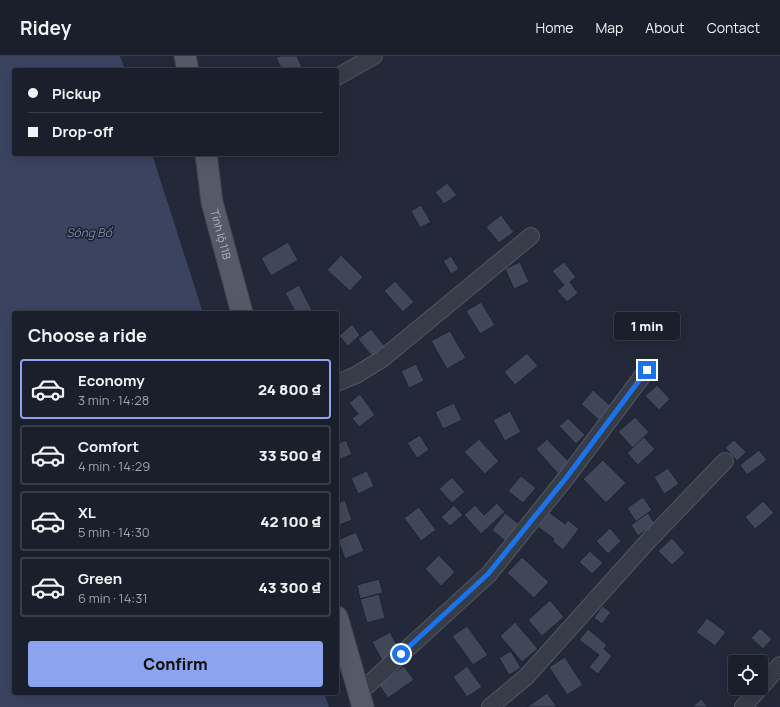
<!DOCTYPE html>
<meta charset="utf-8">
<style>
:root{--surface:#1a1f2b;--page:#272c37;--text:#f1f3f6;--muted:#9fa2a9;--line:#383d47;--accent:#8ca3f0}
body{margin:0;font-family:Manrope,sans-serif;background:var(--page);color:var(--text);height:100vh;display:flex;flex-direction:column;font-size:15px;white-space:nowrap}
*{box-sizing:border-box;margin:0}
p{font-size:13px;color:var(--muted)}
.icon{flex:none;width:22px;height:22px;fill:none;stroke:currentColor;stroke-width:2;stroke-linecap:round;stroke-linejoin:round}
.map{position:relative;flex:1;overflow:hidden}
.panel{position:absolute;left:12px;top:255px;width:327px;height:384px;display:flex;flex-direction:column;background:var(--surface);border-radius:4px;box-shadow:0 4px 16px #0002,0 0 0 1px var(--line)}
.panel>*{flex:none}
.top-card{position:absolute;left:12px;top:12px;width:327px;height:88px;border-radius:4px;box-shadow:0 4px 16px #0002,0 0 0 1px var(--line);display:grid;align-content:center;height:88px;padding:0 16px;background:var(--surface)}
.tools{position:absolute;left:728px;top:599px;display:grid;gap:8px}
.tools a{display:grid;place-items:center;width:40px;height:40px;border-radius:4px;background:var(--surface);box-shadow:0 4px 16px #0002,0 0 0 1px var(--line);font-size:20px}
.end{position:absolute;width:18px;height:18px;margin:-9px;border:5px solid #1a73e8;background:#fff;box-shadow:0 0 0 2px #fff}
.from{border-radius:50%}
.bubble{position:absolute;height:28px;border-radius:4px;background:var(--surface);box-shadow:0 4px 16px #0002,0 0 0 1px var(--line);font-size:13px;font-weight:800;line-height:28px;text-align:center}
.top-card b{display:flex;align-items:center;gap:14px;height:38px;font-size:15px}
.top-card b+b{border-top:1px solid var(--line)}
.top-card i{width:10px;height:10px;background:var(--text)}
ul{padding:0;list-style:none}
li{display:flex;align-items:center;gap:12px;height:60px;margin:0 8px 6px;padding:0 8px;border:2px solid var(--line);border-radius:4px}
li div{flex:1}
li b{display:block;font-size:15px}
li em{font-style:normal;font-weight:800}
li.selected{border-color:var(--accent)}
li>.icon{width:36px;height:36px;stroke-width:1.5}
h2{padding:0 16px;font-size:18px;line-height:48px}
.button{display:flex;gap:8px;margin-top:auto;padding:8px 16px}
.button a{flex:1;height:46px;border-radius:4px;background:var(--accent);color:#111;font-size:16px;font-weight:800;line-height:46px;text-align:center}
header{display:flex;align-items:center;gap:24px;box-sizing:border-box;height:56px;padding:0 20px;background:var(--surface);border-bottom:1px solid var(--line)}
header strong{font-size:19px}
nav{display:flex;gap:22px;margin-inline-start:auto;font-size:14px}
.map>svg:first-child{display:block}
.water{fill:#3a4461}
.building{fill:#404758;stroke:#1e2330}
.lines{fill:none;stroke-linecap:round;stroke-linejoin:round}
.minor-casing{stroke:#525664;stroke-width:18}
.major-casing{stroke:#404552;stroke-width:23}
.minor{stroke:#373c49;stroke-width:16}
.major{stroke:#555a69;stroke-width:21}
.route{stroke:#1a73e8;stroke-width:5}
.labels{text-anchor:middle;stroke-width:3;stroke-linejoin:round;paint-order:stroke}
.street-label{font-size:11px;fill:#b2b6c5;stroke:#1c212e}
.water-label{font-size:12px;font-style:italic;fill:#7c88ab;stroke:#1c212e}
</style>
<header>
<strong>Ridey</strong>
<nav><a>Home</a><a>Map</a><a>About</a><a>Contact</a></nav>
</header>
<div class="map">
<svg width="780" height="651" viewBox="0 0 780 651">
<rect width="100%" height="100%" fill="#232939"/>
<polygon class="water" points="0,0 120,0 125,14 14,14 14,98 152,98 203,257 14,257 14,637 324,637 329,651 0,651"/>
<g class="building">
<polygon points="280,0 297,0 303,13 282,14 276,2"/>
<polygon points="447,127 457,139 444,148 435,136"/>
<polygon points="421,149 431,166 420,172 411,155"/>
<polygon points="501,159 514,176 499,187 486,171"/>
<polygon points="288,186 298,204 271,220 261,202"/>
<polygon points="341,199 363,221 350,235 327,214"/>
<polygon points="451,200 459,213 451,218 443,205"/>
<polygon points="520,206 529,226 514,233 505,213"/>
<polygon points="564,206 576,221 570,226 578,237 567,246 557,235 564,229 552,215"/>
<polygon points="395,225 414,246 403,256 384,235"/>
<polygon points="299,229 312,254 306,257 296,257 285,237"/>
<polygon points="481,246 495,269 480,278 466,255"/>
<polygon points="352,268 360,279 348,290 339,280"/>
<polygon points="371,273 388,294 375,304 358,283"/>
<polygon points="450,275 466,302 447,313 431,285"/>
<polygon points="527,297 538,310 515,329 504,316"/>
<polygon points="416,308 424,325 409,332 401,315"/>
<polygon points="657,329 670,343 659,354 645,340"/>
<polygon points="593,334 612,351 600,365 581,348"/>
<polygon points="360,338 375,359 359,371 352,362 358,358 349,347"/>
<polygon points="454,347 462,364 443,373 435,356"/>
<polygon points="510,355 521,376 505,385 493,364"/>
<polygon points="635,361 649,376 633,392 618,376"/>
<polygon points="568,362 585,379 576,388 559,370"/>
<polygon points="420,379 429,394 417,402 407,387"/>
<polygon points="644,381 655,393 638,409 627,397"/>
<polygon points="479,383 499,405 485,418 464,396"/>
<polygon points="547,383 572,409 560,420 536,393"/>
<polygon points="346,384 352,398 337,405 337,388"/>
<polygon points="734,384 746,396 737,405 725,392"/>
<polygon points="759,394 767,404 747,419 740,409"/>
<polygon points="603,404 626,427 606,447 583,423"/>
<polygon points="668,412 679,428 664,438 654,421"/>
<polygon points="367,415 374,430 358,438 351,422"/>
<polygon points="521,420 536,432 523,447 508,435"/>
<polygon points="452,421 465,436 452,447 439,433"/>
<polygon points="643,441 652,454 636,466 627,452"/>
<polygon points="345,444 352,464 337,470 337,447"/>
<polygon points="763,445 774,457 755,473 745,461"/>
<polygon points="497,447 505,456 481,478 464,459 475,449 484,459"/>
<polygon points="454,449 463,459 450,470 441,461"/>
<polygon points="419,451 436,474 421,485 404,462"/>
<polygon points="549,456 565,468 568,464 579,473 563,494 552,485 554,483 538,471"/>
<polygon points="505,457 523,471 509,488 492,474"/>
<polygon points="648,457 655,468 638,480 631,469"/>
<polygon points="610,472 621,485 608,498 596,485"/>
<polygon points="356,476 364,495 345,503 338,484"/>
<polygon points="672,482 685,497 672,509 658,495"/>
<polygon points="590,495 603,507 592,518 579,506"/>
<polygon points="439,499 455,516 441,530 425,513"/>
<polygon points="522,501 549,526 534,542 507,517"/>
<polygon points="379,523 383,537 360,543 357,529"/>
<polygon points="379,538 385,562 367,567 360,543"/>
<polygon points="550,544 564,561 542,580 528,564"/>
<polygon points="602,550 611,556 602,568 594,562"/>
<polygon points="707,562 726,576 715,590 696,576"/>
<polygon points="515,566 538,593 522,606 500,580"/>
<polygon points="467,570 488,599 473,609 452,580"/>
<polygon points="760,572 772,583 763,593 751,582"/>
<polygon points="588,573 607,589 604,593 612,600 598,618 589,611 599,599 579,584"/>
<polygon points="390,576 401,597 383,606 372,586"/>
<polygon points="511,595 521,612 509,619 499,602"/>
<polygon points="565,601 583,629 567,639 549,611"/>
<polygon points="404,610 414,624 388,642 378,628"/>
<polygon points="467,610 482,631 467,641 453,621"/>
<polygon points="547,637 557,651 527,651"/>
<polygon points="701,643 708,651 694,651 693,650"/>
</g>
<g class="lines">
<g class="minor-casing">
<g id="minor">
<polyline points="337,21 374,0"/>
<polyline points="337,327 356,319 382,303 531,180"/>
<polyline points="761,631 780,609"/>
<polyline points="358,638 489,518 566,422 647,314"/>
<polyline points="490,651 527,620 648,485 725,405"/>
<polyline points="743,651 760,632"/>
</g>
</g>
<g class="major-casing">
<g id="major">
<polyline points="185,0 188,14"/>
<path id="s1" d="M206 98 212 146 242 257"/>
<polyline points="337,561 363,651"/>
</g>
</g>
<use href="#minor" class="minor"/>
<use href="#major" class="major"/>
</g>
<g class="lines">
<polyline class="route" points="401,598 488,518 566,422 647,314"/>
</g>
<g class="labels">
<g class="street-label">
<text dy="4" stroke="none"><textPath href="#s1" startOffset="82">Tỉnh lộ 11B</textPath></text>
</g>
<g class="water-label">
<text x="89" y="181">Sông Bồ</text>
</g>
</g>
</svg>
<div class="tools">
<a><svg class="icon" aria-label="locate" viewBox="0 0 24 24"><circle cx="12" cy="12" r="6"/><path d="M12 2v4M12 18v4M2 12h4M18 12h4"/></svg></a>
</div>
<i class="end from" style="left:401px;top:598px"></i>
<i class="end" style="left:647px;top:314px"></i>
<div class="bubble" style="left:614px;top:256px;width:66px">1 min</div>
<div class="top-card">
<b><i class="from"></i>Pickup</b>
<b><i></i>Drop-off</b>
</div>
<section class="panel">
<h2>Choose a ride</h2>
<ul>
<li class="selected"><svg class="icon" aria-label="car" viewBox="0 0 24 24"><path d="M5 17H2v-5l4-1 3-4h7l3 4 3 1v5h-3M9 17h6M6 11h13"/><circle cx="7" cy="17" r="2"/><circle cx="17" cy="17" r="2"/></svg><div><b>Economy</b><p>3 min · 14:28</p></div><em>24 800 ₫</em></li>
<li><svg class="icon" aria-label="car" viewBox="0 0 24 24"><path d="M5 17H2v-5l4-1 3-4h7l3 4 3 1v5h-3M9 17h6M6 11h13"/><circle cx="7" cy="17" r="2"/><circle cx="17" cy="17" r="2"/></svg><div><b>Comfort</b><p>4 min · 14:29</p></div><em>33 500 ₫</em></li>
<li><svg class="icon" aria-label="car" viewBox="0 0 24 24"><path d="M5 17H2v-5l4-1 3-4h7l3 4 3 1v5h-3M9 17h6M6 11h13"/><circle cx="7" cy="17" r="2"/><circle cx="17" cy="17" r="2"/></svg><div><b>XL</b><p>5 min · 14:30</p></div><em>42 100 ₫</em></li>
<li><svg class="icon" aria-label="car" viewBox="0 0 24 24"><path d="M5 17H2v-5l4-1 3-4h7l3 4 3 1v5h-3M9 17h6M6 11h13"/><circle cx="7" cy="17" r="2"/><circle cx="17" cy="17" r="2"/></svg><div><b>Green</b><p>6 min · 14:31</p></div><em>43 300 ₫</em></li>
</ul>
<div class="button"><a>Confirm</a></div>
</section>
</div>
